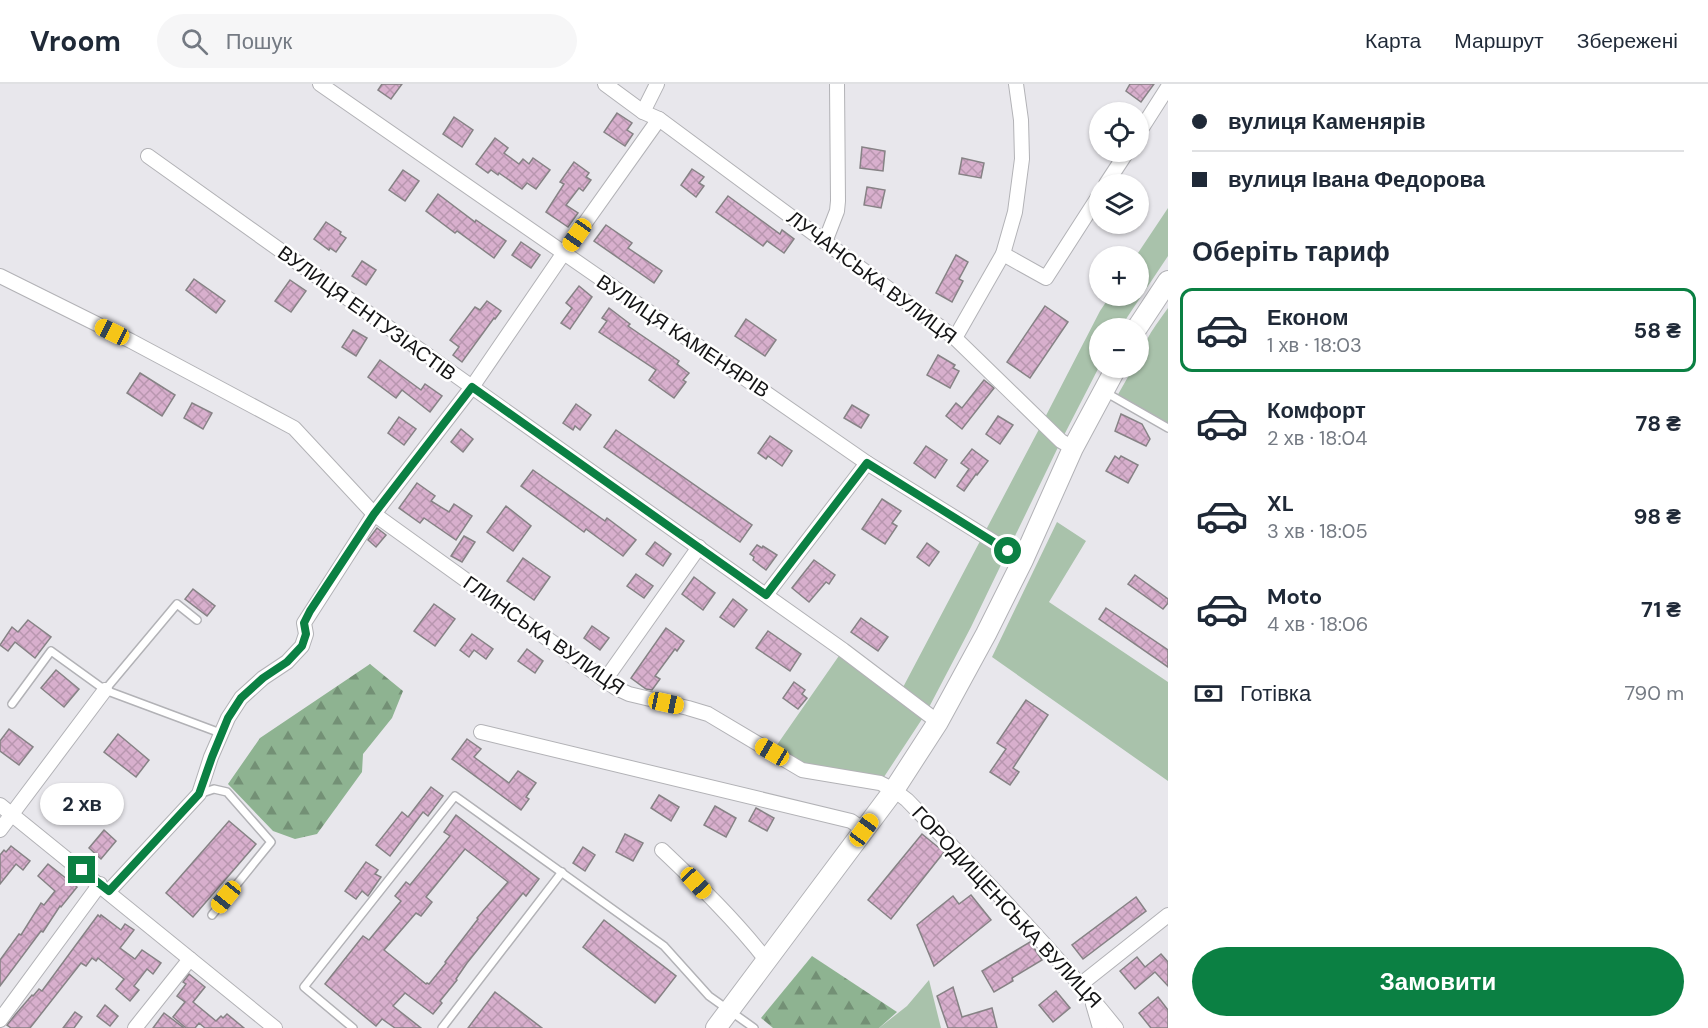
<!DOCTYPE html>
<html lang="uk">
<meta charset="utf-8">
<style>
:root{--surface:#fff;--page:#f6f6f7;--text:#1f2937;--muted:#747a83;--line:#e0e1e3;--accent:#0b8043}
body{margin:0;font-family:"DM Sans",sans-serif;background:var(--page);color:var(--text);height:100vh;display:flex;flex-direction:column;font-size:22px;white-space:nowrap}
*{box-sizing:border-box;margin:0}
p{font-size:20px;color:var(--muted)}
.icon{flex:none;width:33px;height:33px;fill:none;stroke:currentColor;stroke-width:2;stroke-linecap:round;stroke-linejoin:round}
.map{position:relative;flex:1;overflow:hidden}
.drawer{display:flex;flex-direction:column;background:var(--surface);width:540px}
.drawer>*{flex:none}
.guide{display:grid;align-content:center;height:132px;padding:0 24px;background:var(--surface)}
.controls{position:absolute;left:1089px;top:18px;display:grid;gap:12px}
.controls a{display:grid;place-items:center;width:60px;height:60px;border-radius:50%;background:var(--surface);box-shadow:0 2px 4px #0004;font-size:30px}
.end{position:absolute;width:27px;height:27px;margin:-14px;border:8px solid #0b8043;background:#fff;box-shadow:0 0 0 3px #fff}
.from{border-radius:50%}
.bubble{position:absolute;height:42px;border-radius:21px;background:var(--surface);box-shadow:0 2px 4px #0004;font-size:20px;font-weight:700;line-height:42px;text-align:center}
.car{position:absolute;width:18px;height:36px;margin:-18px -9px;border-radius:8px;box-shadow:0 0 4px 2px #0007;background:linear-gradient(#f5c518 24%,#345 0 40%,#f5c518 0 76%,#345 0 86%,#f5c518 0)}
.guide b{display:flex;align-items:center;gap:21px;height:57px;font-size:22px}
.guide b+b{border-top:2px solid var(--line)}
.guide i{width:15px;height:15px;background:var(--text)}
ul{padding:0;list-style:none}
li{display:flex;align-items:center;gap:18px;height:84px;margin:0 12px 9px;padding:0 12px;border:3px solid transparent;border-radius:12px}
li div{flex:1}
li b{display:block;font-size:22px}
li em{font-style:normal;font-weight:700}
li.active{border-color:var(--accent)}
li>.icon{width:54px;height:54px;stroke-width:1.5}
h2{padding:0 24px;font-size:27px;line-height:72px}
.pay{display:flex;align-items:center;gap:15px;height:66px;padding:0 24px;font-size:22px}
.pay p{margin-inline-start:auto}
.cta{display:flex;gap:12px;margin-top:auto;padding:12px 24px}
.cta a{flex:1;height:69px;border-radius:36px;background:var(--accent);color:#fff;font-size:24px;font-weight:700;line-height:69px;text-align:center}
header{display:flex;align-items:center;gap:36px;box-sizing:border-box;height:84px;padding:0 30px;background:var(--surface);border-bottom:2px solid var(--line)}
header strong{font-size:28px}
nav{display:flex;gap:33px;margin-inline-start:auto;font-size:21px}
.search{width:420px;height:54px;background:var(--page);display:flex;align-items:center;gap:15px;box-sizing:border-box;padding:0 21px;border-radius:33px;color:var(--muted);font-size:22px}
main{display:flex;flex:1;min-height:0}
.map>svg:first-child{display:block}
.green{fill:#a9c2ab}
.forest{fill:url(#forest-firs)}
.building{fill:url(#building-cross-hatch);stroke:#868285;stroke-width:1.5;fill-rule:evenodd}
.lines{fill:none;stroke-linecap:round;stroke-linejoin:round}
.lane-casing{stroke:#b2b2b6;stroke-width:10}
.street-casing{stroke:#b2b2b6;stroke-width:16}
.secondary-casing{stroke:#b2b2b6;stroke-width:22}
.lane{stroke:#fff;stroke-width:7}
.street{stroke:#fff;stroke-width:14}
.secondary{stroke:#fff;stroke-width:20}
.route{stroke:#0b8043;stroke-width:8}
.labels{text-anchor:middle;stroke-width:5;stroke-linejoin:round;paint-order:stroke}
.street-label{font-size:20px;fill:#141415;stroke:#fff}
</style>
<header>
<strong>Vroom</strong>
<div class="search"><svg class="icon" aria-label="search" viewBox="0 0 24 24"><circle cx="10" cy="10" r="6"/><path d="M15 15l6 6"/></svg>Пошук</div>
<nav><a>Карта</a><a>Маршрут</a><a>Збережені</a></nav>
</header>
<main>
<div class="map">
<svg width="1168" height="944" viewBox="0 0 1168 944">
<defs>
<pattern id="forest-firs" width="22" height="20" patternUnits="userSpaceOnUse" patternTransform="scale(1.5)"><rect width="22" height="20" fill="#8eb391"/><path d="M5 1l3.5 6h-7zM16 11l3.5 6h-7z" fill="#739075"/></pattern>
<pattern id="building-cross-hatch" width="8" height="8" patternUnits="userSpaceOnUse" patternTransform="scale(1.5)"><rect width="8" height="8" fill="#d8afcd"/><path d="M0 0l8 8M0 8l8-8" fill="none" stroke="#b896af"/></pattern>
</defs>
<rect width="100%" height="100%" fill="#e8e7ec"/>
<g class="green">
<polygon points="1168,124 1168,172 1120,244 1100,244 1099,283 1061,357 971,543 926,629 880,699 813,689 772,668 843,566 900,609 1037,349 1100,227 1110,212 1138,212 1138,172 1136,172"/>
<path d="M1168 224V344L1116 314 1133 284H1138C1139 262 1156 241 1168 224Z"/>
<polygon points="1057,438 1086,457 1049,518 1168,598 1168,697 992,573"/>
<polygon points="929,896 941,944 879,944 907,922"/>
</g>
<g class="forest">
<polygon points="370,580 403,607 392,634 363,670 362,688 317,750 295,755 273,747 228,700 260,654"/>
<polygon points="812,872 897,928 879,944 773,944 761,934"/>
</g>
<g class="building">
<polygon points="382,0 402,0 391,15 378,6"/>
<polygon points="1130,0 1154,0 1141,18 1126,7"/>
<polygon points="617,29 632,39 627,46 633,50 625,62 604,48"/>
<polygon points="454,33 473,46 462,63 443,50"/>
<polygon points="495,54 508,64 504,69 519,80 523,75 529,80 533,74 550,86 536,105 527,99 522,105 499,89 498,91 491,86 488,89 476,80"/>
<polygon points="862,63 885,67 883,87 860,84"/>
<polygon points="962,74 984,79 981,94 959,90"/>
<polygon points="574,78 589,89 586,93 591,96 583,107 579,104 566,121 578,129 568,143 546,128 564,100 560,98"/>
<polygon points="692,85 704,93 699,99 704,102 696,113 681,101"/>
<polygon points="403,86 419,97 405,117 389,106"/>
<polygon points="867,103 885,106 881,124 864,121"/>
<polygon points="438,110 475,138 476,136 506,157 494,174 457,147 455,149 426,127"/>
<polygon points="728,112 780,150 782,146 794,155 784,169 767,157 763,162 716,128"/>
<polygon points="326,138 341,148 340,150 346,154 336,168 330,164 329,166 314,155"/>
<polygon points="606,141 632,159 628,164 662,187 654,199 594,157"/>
<polygon points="521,158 540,171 531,184 512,171"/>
<polygon points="956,171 968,178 959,195 963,197 952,218 936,209"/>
<polygon points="362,177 376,186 366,201 352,192"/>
<polygon points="194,195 225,217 216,229 186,206"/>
<polygon points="290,196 306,207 291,228 275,217"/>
<polygon points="579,202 592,213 570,245 561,239 572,224 566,219"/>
<polygon points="487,217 501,227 495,235 494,234 462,278 453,271 459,263 450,256 475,223 480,226"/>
<polygon points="1045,222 1068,238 1030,294 1007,278"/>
<polygon points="609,224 630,240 628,242 679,277 677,280 689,289 683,296 686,298 674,314 649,296 656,286 599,248 607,237 602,234"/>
<polygon points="746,235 776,256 765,272 735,252"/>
<polygon points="353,246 367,254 356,272 342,263"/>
<polygon points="938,271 955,281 953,284 959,287 950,304 927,291"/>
<polygon points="380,276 421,306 425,300 442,312 430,328 402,306 396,314 368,293"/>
<polygon points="140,289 175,311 162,332 127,309"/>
<polygon points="984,296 994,304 962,345 946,332 956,319 962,324"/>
<polygon points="192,319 212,329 203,345 184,334"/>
<polygon points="576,320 591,331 580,346 575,342 573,346 563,339"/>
<polygon points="852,321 869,331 861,344 844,334"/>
<polygon points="1121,330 1142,340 1150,355 1146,362 1115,347"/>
<polygon points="998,332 1013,341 1000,360 986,350"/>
<polygon points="399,333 416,345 404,361 388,349"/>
<polygon points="461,345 473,355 463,368 451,358"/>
<polygon points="616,346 752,441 740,458 604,363"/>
<polygon points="770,352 792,367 782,382 768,372 766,375 758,369"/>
<polygon points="926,362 947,376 935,394 914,379"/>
<polygon points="972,365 988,377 977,391 976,390 964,407 957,402 969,385 961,379"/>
<polygon points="1115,372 1119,375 1121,372 1138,381 1128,399 1106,387"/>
<polygon points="533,386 605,437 607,434 636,456 623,472 586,445 584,448 521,402"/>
<polygon points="417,399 435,412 431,417 449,428 454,420 472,432 456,456 424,434 420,439 399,424"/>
<polygon points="882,415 901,427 892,439 897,442 885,460 862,445"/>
<polygon points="506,422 531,442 513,467 487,448"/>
<polygon points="377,444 386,451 376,463 368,456"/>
<polygon points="464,452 475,458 462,478 451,472"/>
<polygon points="655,458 671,470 663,482 646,470"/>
<polygon points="927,459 939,468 929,482 917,473"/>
<polygon points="757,461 762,464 763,462 777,471 766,486 753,476 754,473 750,470"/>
<polygon points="523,474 550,493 534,516 507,497"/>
<polygon points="814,476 835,491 829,500 826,498 809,518 792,504"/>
<polygon points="636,490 653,502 644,514 627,502"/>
<polygon points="1135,491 1168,515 1168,519 1163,525 1128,500"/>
<polygon points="694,493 715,509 703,526 682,510"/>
<polygon points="193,505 215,522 207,532 185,515"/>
<polygon points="733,515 747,526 734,543 720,533"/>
<polygon points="434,520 455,535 435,562 414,547"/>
<polygon points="1106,524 1168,566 1168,583 1099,535"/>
<polygon points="861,534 888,553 878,567 851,548"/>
<polygon points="28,536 51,553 35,574 15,558 8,567 0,561 12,543 18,548"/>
<polygon points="592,542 609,554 600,566 584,554"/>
<polygon points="666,544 684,557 677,567 675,565 655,592 660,595 652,606 646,605 631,594"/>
<polygon points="768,547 801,570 790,587 756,564"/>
<polygon points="472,550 493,565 486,575 474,566 469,573 460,566"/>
<polygon points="527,565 543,577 535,589 518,577"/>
<polygon points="56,586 79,605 64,623 41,604"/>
<polygon points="794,598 805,606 802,610 807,614 798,625 783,614"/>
<polygon points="1026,616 1048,631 1013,684 1019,688 1010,701 990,688 1006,665 997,659"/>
<polygon points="9,645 33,663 19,681 0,667 0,657"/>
<polygon points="118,650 149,676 136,693 104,668"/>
<polygon points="467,655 481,665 474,673 509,699 518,687 536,699 526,713 529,715 521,726 452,675"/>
<polygon points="431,703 443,712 428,732 423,728 390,772 376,761 402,728 408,733"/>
<polygon points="659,711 679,723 671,737 651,724"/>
<polygon points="66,720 79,730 71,739 58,730"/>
<polygon points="715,722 736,734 726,753 704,741"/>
<polygon points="756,724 774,734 767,747 749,737"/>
<path d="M456 731 539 795 526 812 523 809 467 879 456 895 457 896 440 917 442 919 433 930 405 909 393 922 421 944H395L382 935 376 942 325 900 363 852 369 856 401 817 395 812 406 798 410 801 450 752 444 748ZM465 765 508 798 477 834 478 835 445 878 446 879 429 900 427 899 426 900 384 866 416 829 421 832 432 818 426 813Z"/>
<polygon points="229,737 256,760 193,833 166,809"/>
<polygon points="104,746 116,757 101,775 89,764"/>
<polygon points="625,750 643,759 633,777 616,768"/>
<polygon points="922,750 944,768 891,835 868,816"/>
<polygon points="11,762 30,777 23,786 16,780 0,800 0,771 4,766 6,768"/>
<polygon points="583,763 595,771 585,787 573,779"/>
<polygon points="366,778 378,786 375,790 381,793 368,812 362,807 356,815 345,807"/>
<polygon points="48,780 77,803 61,823 60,822 43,848 41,847 0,902 0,876 19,850 21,851 41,819 44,821 55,807 38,792"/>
<polygon points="971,811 991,836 934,882 917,841 953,812 959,820"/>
<polygon points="1136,813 1146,827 1083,875 1072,861"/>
<polygon points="98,831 100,833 101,831 121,846 125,840 134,846 120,864 135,875 142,866 161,879 153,890 147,885 134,902 139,906 130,917 116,905 124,895 98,874 96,877 92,874 86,882 81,879 30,944 11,944 7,941 15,931 32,911 33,912 39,905 42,907"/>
<polygon points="604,836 676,892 655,919 583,863"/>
<polygon points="1030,858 1042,876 1012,894 1013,897 994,908 982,887"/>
<polygon points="1161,870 1168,878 1168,902 1155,888 1135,905 1120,887 1137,873 1145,883"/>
<polygon points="189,890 205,903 193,918 216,937 221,932 223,934 227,930 244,944 205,944 199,939 195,944 186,944 173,933 185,918 177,912 186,900 183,898"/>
<polygon points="953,903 962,933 992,924 997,944 948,944 937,912"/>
<polygon points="1056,907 1070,924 1053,938 1039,921"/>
<polygon points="495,908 542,944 468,944"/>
<polygon points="1158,913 1168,926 1168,944 1151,944 1139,929"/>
<polygon points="105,921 118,932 110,942 97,932"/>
<polygon points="75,928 82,933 74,944 63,944"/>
<polygon points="164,929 184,944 153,944"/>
</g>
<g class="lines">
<g class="lane-casing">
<g id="lane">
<polyline points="1105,308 1168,344"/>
<polyline points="105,606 177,520 197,536"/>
<polyline points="12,620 51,567 105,606 223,650"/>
<polyline points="199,710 214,705 227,708 271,758 212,831"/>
<polyline points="353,944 304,903 455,712 664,862 709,912 754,944"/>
<polyline points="442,944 562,788"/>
</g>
</g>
<g class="street-casing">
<g id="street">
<polyline points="320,0 867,379 1023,476"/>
<polyline points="605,0 643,28 659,35 955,254 1061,357 1073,364"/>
<polyline points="643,28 657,0"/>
<polyline points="1138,50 1168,3"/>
<polyline points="148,72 472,303 843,566 938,638"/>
<polyline points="1106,100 1127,68"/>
<polyline points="825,158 837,127 838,117 837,0"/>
<polyline points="1003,170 1046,194 1100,110"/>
<path d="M0 192 131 257 294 344 374 430 616 604 629 610 688 624 708 630 802 686 880 699 894 706 907 716C979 790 1051 863 1116 944"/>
<polyline points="955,254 1003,170 1015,128 1022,75 1021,36 1016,0"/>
<polyline points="766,511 867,379"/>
<polyline points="605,596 699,463"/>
<polyline points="481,648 851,737 864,746"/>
<polyline points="0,721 275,944"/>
<polyline points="0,746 105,606"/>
<path d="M662 766C699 801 736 837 767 877"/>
<polyline points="109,807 199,710 211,673 228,634 241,614 263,594 287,578 302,562 306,550 304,539 374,430 472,303 563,170 659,35"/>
<polyline points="1081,900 1168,831"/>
<polyline points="1093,920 1100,944"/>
<polyline points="0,936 100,800"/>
<polyline points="135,944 190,875"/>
</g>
</g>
<g class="secondary-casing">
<g id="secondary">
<polyline points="1137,244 1168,197"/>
<polyline points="716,944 894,706 938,638 986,550 1023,476 1073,364 1116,284"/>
</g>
</g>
<use href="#lane" class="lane"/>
<use href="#street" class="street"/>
<use href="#secondary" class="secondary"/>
</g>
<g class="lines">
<polyline class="route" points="82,786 109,807 199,710 212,673 228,634 241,614 263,594 287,578 302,562 306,550 304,539 310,527 374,430 472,303 766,511 867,379 1008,467"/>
</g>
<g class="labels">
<g class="street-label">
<text transform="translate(872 193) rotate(37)" y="7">ЛУЧАНСЬКА ВУЛИЦЯ</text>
<text transform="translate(367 229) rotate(36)" y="7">ВУЛИЦЯ ЕНТУЗІАСТІВ</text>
<text transform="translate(683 252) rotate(34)" y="7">ВУЛИЦЯ КАМЕНЯРІВ</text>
<text transform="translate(544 551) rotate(35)" y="7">ГЛИНСЬКА ВУЛИЦЯ</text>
<text transform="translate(1007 823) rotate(47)" y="7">ГОРОДИЩЕНСЬКА ВУЛИЦЯ</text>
</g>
</g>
</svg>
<div class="controls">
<a><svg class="icon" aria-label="locate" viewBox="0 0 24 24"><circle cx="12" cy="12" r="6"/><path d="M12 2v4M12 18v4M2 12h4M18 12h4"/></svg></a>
<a><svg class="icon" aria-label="layers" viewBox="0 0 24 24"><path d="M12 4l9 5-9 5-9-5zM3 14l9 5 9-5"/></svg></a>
<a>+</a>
<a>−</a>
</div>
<i class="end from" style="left:1008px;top:467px"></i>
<i class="end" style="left:82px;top:786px"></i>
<div class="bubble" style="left:40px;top:699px;width:84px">2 хв</div>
<i class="car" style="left:577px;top:151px;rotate:215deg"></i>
<i class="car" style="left:112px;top:248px;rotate:296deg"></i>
<i class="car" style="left:666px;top:619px;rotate:102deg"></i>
<i class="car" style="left:772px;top:668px;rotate:300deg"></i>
<i class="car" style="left:864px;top:746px;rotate:36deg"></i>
<i class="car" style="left:696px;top:799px;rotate:137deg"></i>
<i class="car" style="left:226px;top:813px;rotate:219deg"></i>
</div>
<section class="drawer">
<div class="guide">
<b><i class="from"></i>вулиця Каменярів</b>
<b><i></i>вулиця Івана Федорова</b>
</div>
<h2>Оберіть тариф</h2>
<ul>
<li class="active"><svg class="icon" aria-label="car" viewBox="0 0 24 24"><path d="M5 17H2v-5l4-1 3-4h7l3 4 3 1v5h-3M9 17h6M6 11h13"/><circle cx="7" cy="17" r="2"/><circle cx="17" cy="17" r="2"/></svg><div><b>Економ</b><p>1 хв · 18:03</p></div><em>58 ₴</em></li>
<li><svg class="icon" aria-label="car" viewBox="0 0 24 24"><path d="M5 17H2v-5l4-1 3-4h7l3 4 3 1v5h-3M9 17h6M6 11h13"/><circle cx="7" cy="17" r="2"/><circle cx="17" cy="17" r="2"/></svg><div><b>Комфорт</b><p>2 хв · 18:04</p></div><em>78 ₴</em></li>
<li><svg class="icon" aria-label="car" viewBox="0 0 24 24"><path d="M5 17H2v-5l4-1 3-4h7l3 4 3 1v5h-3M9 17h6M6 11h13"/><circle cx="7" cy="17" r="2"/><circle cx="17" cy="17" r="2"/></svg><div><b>XL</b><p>3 хв · 18:05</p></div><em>98 ₴</em></li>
<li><svg class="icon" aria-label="car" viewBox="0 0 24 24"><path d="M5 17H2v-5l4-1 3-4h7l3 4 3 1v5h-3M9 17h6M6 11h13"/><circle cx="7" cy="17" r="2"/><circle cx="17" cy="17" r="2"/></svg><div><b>Moto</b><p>4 хв · 18:06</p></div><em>71 ₴</em></li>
</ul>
<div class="pay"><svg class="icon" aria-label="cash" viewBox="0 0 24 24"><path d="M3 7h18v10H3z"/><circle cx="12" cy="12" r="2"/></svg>Готівка<p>790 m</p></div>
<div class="cta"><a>Замовити</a></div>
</section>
</main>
